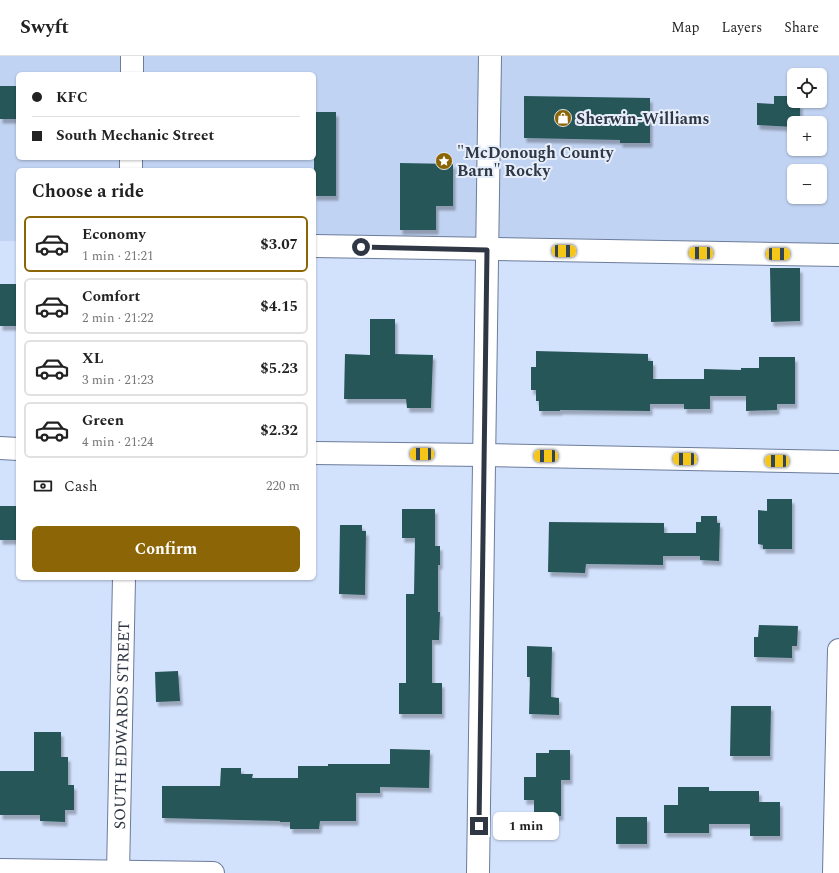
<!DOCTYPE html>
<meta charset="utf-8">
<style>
:root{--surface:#fff;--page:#f2f2f2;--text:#222;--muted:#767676;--line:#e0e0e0;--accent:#8c6606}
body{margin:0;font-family:Spectral,serif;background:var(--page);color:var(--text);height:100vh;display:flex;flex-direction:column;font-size:15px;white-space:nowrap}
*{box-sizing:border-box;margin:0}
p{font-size:13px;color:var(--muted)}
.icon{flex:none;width:22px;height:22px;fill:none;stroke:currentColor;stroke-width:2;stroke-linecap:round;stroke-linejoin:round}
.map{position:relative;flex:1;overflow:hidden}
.drawer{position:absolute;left:16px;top:112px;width:300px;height:412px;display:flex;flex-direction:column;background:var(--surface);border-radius:6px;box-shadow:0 1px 3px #0004}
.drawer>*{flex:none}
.top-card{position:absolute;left:16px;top:16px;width:300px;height:88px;border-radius:6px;box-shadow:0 1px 3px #0004;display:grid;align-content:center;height:88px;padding:0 16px;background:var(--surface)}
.fabs{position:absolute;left:787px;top:12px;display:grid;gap:8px}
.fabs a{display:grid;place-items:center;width:40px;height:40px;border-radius:6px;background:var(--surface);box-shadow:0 1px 3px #0004;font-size:20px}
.end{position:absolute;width:18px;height:18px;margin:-9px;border:5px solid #2f3744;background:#fff;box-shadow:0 0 0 2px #fff}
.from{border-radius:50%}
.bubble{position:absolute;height:28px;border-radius:6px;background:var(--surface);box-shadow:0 1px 3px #0004;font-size:13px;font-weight:700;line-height:28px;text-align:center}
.car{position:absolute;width:12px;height:24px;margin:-12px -6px;border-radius:5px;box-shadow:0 0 3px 1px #0007;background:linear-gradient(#f5c518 24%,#345 0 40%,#f5c518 0 76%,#345 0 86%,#f5c518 0)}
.top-card b{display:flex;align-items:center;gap:14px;height:38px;font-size:15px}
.top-card b+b{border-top:1px solid var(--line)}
.top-card i{width:10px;height:10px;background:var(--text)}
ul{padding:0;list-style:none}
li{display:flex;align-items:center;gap:12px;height:56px;margin:0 8px 6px;padding:0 8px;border:2px solid var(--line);border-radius:6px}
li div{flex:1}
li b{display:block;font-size:15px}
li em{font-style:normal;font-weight:700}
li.on{border-color:var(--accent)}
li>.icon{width:36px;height:36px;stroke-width:1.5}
h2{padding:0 16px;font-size:18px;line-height:48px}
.pay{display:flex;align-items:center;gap:10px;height:44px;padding:0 16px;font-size:15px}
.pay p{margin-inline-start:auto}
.action{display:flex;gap:8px;margin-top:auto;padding:8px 16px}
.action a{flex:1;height:46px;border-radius:6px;background:var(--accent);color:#fff;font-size:16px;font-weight:700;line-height:46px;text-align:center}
header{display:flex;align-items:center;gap:24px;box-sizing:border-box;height:56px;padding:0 20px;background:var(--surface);border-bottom:1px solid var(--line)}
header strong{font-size:19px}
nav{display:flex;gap:22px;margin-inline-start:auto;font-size:14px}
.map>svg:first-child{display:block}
.built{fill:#c1d3f2;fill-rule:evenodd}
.building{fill:#275659;filter:url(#shadow)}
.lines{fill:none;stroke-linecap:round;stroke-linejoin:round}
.minor-casing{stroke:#6c7c9b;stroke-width:24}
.minor{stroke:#fff;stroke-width:22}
.route{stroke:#2f3744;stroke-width:5}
.labels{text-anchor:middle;stroke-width:4;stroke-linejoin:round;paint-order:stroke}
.poi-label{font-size:16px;font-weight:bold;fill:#2f3744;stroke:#e6eefb;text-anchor:start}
.street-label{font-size:16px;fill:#2f3744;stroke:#e6eefb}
</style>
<header>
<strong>Swyft</strong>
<nav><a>Map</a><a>Layers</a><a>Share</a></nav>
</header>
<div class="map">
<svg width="839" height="817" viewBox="0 0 839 817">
<defs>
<filter id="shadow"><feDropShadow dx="2.5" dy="4.5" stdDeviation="1" flood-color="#0004"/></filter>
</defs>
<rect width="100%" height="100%" fill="#d2e1fc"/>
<path class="built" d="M0 0H839V199L314 190V114H18V185H0ZM18 18H314V102H18ZM794 19H820V45H794ZM794 67H820V93H794ZM794 115H820V141H794Z"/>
<g class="building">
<rect x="0" y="30" width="18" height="33"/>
<polygon points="524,40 650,42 650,87 620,87 620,84 524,82"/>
<polygon points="774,40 793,40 793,48 800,48 800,67 794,67 794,71 757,69 757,47 774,48"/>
<rect x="314" y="56" width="22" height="84"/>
<polygon points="400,107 453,108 453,150 436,150 436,174 400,174"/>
<polygon points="770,212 800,212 800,265 771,266"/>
<rect x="0" y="228" width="18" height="42"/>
<polygon points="370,263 395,263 395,298 433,299 431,352 407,352 406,343 344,343 345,298 370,299"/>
<polygon points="536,295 648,298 648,305 653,305 653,323 704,323 704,313 741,314 741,312 759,312 759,301 795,301 795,348 777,348 777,354 746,355 746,340 710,340 710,353 684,353 684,348 650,348 650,355 560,354 560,355 539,355 539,345 536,345 536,334 531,334 531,311 536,311"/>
<polygon points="767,443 792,443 792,493 763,493 763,489 758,488 758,454 767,455"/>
<rect x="0" y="450" width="18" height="34"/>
<polygon points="402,453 435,453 435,490 440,490 440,509 438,509 438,556 440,556 439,584 432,584 432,627 442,627 442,658 399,658 399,627 406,627 406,538 414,538 415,482 402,482"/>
<polygon points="701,460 717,460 717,467 720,467 719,505 700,504 700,500 663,500 663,509 586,508 585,517 548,516 549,466 664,467 664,477 696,477 696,466 701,466"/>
<polygon points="340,469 362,469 362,475 366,475 365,539 339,538"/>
<polygon points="759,569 798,570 797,590 792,590 792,602 754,601 754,581 758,581"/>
<polygon points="527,590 552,591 551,641 559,642 559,659 529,658 530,621 527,621"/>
<polygon points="178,615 180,645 156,646 155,616"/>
<polygon points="731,650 771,650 770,700 730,700"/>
<polygon points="34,676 61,676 61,701 68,701 68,729 74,729 74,754 65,754 65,766 40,765 40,759 0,759 0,715 34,715"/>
<polygon points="390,693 430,694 429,732 380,731 380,737 356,737 356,765 320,765 319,773 290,773 290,766 280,766 280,765 162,762 162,730 220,730 221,712 241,712 241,718 253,718 252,722 298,722 298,710 328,710 328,708 390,708"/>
<polygon points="549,694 570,694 570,724 561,724 561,760 534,760 534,744 524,744 524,721 536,721 536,697 549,697"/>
<polygon points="678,731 709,731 709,735 759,735 759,746 780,746 780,780 750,780 750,768 709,768 709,777 664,777 664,749 678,749"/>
<rect x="616" y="761" width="31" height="27"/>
</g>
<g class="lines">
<g class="minor-casing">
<g id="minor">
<polyline points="132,18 132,0"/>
<polyline points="131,114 131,102"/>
<polyline points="314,190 839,199"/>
<polyline points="0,392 18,393"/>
<polyline points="314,397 484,399 839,406"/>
<polyline points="0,814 213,817"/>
<path id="s1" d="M118 817 124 522"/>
<polyline points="478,817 490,0"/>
<polyline points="834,817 839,594"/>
</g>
</g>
<use href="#minor" class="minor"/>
</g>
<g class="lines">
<polyline class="route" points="361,191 487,194 479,770"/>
</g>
<defs>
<g id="shop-disc" transform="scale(0.9)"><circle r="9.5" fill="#8c6606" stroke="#e6eefb"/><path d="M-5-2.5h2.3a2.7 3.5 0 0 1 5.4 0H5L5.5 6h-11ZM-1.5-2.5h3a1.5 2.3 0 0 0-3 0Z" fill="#fff"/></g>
<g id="sight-disc" transform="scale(0.9)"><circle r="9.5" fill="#8c6606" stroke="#e6eefb"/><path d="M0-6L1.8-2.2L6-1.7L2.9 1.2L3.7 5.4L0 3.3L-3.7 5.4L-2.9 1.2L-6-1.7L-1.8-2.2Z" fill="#fff"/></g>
</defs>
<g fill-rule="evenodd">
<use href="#shop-disc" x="563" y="62"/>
<use href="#sight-disc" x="444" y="105"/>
</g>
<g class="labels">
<g class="poi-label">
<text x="576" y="68">Sherwin-Williams</text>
<text x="457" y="102">"McDonough County<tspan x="457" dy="18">Barn" Rocky</tspan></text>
</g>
<g class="street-label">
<text dy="6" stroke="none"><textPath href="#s1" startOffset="148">SOUTH EDWARDS STREET</textPath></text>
</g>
</g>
</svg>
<div class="fabs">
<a><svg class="icon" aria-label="locate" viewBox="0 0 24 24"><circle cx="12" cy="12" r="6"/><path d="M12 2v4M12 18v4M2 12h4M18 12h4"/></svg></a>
<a>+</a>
<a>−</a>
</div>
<i class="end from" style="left:361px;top:191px"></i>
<i class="end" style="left:479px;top:770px"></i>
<div class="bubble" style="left:493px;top:756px;width:66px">1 min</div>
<i class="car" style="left:564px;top:195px;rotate:91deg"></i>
<i class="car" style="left:701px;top:197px;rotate:271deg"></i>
<i class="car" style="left:778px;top:198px;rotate:91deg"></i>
<i class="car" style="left:422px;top:398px;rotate:270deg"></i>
<i class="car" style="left:546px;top:400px;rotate:271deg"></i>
<i class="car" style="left:685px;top:403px;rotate:271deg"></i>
<i class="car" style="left:777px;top:405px;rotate:271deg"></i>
<div class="top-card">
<b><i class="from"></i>KFC</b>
<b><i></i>South Mechanic Street</b>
</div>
<section class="drawer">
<h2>Choose a ride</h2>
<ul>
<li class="on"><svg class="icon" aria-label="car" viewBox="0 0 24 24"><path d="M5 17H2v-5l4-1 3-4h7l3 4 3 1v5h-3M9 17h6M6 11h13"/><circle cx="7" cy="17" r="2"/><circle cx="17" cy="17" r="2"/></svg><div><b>Economy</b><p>1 min · 21:21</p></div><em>$3.07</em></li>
<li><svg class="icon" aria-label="car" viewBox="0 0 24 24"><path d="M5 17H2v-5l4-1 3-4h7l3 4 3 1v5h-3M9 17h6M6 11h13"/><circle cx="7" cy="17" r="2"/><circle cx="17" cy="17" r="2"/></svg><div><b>Comfort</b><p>2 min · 21:22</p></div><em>$4.15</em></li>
<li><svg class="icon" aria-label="car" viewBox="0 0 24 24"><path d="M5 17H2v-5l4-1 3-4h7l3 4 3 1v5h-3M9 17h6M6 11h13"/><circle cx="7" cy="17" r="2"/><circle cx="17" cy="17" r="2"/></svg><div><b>XL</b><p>3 min · 21:23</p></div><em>$5.23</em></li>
<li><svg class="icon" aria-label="car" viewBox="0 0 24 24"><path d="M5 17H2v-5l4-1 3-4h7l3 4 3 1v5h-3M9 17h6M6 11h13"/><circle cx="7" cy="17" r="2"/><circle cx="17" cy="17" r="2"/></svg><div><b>Green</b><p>4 min · 21:24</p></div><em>$2.32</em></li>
</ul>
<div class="pay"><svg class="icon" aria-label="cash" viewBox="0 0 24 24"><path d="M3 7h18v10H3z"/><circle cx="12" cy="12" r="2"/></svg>Cash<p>220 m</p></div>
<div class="action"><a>Confirm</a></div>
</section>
</div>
